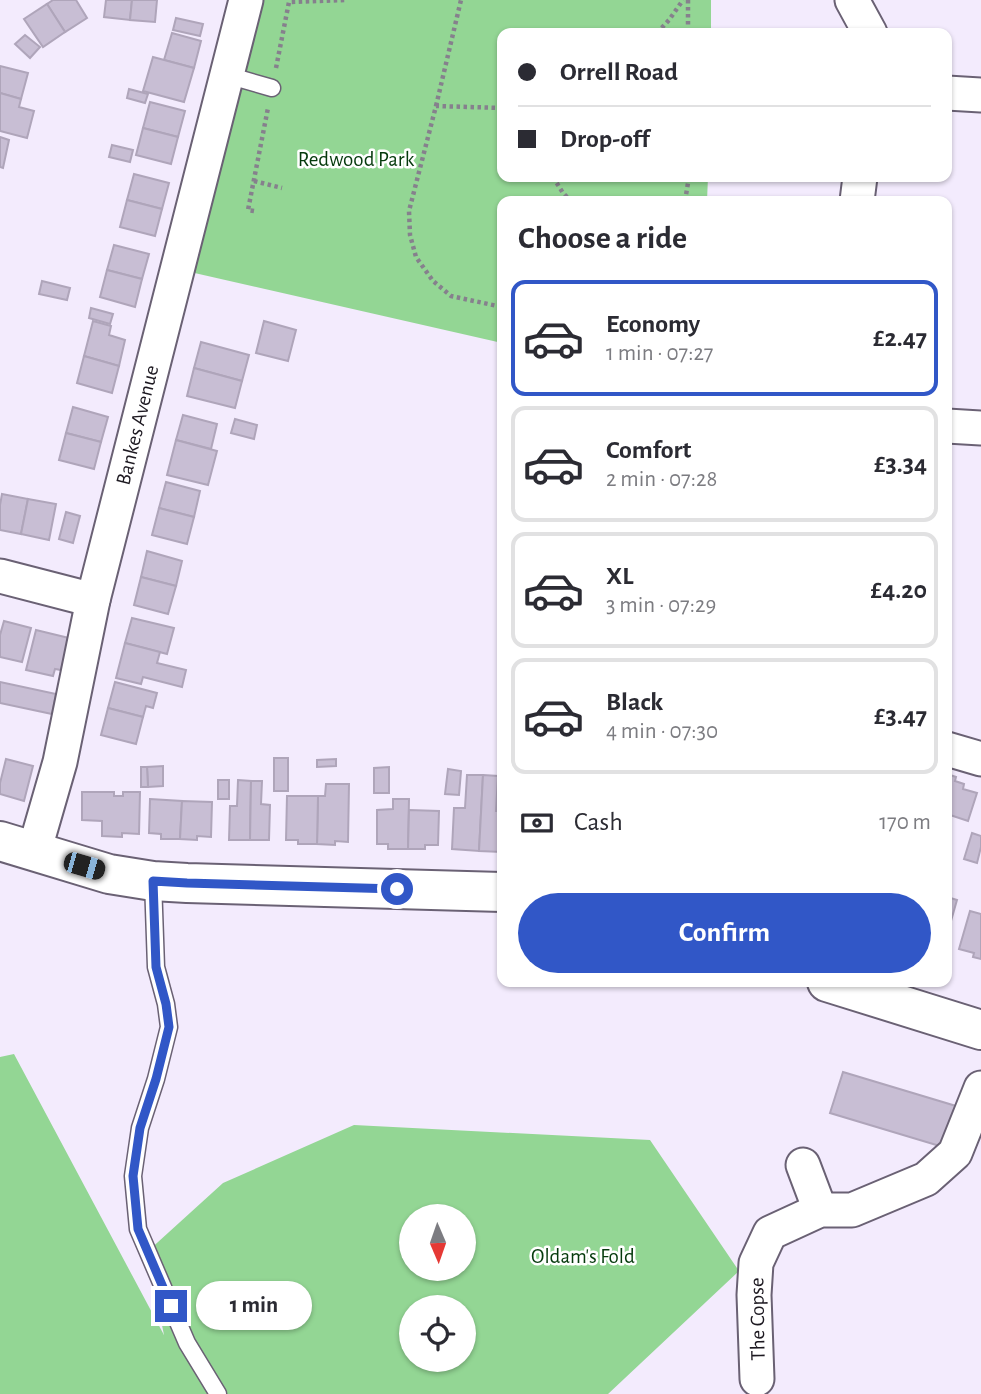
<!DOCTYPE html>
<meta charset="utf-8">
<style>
:root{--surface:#fff;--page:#f2f2f3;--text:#2b2b33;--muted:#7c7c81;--line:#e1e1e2;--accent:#3157c7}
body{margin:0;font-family:"Alegreya Sans",sans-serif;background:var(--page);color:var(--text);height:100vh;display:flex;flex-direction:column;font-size:26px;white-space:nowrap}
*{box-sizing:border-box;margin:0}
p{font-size:23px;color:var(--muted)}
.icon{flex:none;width:38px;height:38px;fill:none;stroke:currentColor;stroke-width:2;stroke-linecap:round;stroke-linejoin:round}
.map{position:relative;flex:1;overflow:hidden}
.drawer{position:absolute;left:497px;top:196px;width:455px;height:791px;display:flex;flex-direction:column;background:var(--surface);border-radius:14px;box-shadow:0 2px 5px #0004}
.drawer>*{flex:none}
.hud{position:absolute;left:497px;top:28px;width:455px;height:154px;border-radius:14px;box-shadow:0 2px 5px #0004;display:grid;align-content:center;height:154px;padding:0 21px;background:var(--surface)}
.needle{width:46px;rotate:178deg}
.fabs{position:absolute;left:399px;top:1204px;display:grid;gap:14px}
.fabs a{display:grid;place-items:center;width:77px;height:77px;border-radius:50%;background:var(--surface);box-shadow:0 2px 5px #0004;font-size:35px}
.end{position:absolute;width:32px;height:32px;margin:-16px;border:9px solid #3157c7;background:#fff;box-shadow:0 0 0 4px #fff}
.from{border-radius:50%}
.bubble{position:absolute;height:49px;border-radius:24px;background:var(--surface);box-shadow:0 2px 5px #0004;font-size:23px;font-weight:600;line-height:49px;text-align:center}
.car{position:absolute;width:21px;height:42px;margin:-21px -10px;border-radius:9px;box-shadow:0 0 5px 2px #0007;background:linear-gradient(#222 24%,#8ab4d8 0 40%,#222 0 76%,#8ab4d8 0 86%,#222 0)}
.hud b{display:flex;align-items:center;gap:24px;height:66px;font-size:26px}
.hud b+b{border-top:2px solid var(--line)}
.hud i{width:18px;height:18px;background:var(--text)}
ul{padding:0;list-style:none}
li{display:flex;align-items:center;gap:21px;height:116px;margin:0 14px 10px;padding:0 7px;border:4px solid var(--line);border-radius:14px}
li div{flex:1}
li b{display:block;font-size:26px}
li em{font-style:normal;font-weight:600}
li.current{border-color:var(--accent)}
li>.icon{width:63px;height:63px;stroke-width:1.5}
h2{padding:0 21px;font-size:32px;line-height:84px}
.pay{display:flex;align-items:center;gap:18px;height:77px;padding:0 21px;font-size:26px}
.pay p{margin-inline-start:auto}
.button{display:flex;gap:14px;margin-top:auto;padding:14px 21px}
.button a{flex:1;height:80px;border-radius:42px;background:var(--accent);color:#fff;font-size:28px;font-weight:600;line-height:80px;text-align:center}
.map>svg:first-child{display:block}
.green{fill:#93d694;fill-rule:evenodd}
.building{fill:#c8bed4;stroke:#afa5ba;stroke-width:2}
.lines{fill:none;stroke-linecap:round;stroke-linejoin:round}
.service-casing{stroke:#6a6174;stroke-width:19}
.minor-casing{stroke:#6a6174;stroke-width:37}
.trunk-casing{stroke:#6a6174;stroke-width:42}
.path{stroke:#86808d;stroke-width:4.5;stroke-dasharray:3.5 3.5;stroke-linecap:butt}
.service{stroke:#fff;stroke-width:16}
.minor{stroke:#fff;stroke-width:33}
.trunk{stroke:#fff;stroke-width:38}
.route{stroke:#3157c7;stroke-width:9}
.labels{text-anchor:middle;stroke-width:5;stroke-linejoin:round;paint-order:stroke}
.park-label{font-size:21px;fill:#053a0c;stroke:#fff}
.street-label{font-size:21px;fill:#1d1921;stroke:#fff}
</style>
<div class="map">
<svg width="981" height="1394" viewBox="0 0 981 1394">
<rect width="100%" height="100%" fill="#f3ebfd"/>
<g class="green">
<polygon points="246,0 711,0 711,33 502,33 502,177 708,177 707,201 502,201 502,343 177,269"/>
<path d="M14 1054 164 1335 147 1252 223 1183 354 1125 650 1140 739 1271 608 1394H0V1057ZM411 1216H464V1269H411ZM411 1307H464V1360H411Z"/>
</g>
<g class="building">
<polygon points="53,0 76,0 87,18 65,32 47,4"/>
<polygon points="106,0 132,0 130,20 104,17"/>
<polygon points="132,0 157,0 155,22 130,20"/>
<polygon points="47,4 65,32 43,47 24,19"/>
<polygon points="176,18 203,24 200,36 173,30"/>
<polygon points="172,33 201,41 194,68 164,60"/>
<polygon points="25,35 40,47 30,58 15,44"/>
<polygon points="153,57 194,68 184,102 143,91"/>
<polygon points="0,66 28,73 21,99 0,93"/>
<polygon points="129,89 148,94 145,103 127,98"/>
<polygon points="0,93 21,99 19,107 34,111 27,138 0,131"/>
<polygon points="150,102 185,111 178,137 143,128"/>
<polygon points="143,128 178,137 171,164 136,155"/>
<polygon points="0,137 9,140 3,168 0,167"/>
<polygon points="112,145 133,150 130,162 109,157"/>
<polygon points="134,174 169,183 162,209 127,200"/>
<polygon points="127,200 162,209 155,236 120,227"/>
<polygon points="114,245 149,254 142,279 107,270"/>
<polygon points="107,270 142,279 135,307 100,297"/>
<polygon points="42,281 70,288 67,300 39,294"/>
<polygon points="91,308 113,314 110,324 89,318"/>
<polygon points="93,321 111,326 109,335 125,340 119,366 84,356"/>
<polygon points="264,321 296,330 288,361 256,353"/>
<polygon points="201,342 249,355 242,381 194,368"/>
<polygon points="84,356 119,366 112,393 77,383"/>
<polygon points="194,368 242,381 235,408 187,396"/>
<polygon points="73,407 108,417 101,442 66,433"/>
<polygon points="183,415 217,424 211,449 176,440"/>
<polygon points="235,419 257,425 254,439 231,433"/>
<polygon points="66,433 101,442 94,469 59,460"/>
<polygon points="176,440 217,451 208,485 167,475"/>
<polygon points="166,482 200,491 194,517 159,508"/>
<polygon points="2,494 28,499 21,534 0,530 0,505"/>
<polygon points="28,499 56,504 49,540 21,534"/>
<polygon points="159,508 194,517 187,544 152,535"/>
<polygon points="66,512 80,516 73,543 59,539"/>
<polygon points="147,551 182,561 176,586 141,577"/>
<polygon points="141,577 176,586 168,614 134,605"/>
<polygon points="132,618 174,628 167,654 125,643"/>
<polygon points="4,621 31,628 22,662 0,657 0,635"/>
<polygon points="36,630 69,638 61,670 55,669 53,676 26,670"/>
<polygon points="125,643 160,652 157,663 186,670 182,687 143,677 141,684 116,678"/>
<polygon points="0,682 56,694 52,714 0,703"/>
<polygon points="115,682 157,693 153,708 146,706 143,717 108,708"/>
<polygon points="108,708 143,717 136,744 101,735"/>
<rect x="274" y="758" width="14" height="33"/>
<polygon points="6,759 33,766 24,801 0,794 0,783"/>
<polygon points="336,759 336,766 317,767 317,760"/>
<polygon points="163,766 163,786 148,787 147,767"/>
<polygon points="141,767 147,767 148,787 141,787"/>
<polygon points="389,767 389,793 374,793 374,768"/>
<polygon points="448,769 461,771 459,795 445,794"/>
<polygon points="947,774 956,777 955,781 964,784 963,789 977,793 968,821 947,814"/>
<polygon points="467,775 483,775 479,851 452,849 454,808 465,808"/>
<polygon points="483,775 498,776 496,811 502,811 502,852 479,851"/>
<rect x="218" y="780" width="11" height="19"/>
<polygon points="238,780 251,781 250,840 229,840 230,806 237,806"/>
<polygon points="251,781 262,781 261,804 270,805 269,840 250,840"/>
<polygon points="326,784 349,784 348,842 335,841 335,845 317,844 318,796 325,796"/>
<polygon points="82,792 114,792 114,796 123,796 123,792 140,792 139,834 122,833 122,837 102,836 102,821 82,820"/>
<polygon points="287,796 318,796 317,844 298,844 298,840 286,840"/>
<polygon points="150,799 182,801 180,839 161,839 161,834 149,833"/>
<polygon points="393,799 409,799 408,849 388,849 388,844 377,844 377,810 393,809"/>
<polygon points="182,801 212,802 211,837 197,836 197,840 180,839"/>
<polygon points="409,810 439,811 438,845 425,845 425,849 408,849"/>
<polygon points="972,833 981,836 981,847 977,863 964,859"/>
<polygon points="947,897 957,900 947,935"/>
<polygon points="970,911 981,914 981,959 973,957 974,953 959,949"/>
<polygon points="843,1072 956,1106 943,1147 830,1113"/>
</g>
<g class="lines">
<g class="service-casing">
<g id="service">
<polyline points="227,75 272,88"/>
<polyline points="153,881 156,967 166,1004 169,1027 156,1079 140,1128 133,1176 138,1229 187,1343 218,1394"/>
</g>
</g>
<g class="minor-casing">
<g id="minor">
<polyline points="852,0 870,33"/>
<polyline points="947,93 981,95"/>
<polyline points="857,201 860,177"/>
<polyline points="947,426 981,428"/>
<polyline points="0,576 93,600"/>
<polyline points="947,749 981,759"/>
<polyline points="34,852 60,762 93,600 246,0"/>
<polyline points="803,1165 820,1210"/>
<polyline points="757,1379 754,1295 756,1263 770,1233 820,1210 852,1210 926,1179 955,1153 981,1088"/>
</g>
</g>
<g class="trunk-casing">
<g id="trunk">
<polyline points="0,841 109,874 153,881 187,883 502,892"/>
<polyline points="827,982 981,1030"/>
</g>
</g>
<g class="path">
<polyline points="688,0 688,33"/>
<polyline points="657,33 669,20 683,0"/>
<polyline points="276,68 289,2 347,0"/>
<polyline points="436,106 461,0"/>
<polyline points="502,108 436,106 409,211 410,235 416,257 433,281 451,296 502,307"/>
<polyline points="553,177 563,193 571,201"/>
<polyline points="254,181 282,188"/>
<polyline points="685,201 689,177"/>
<polyline points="254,211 248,210 268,108"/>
</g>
<use href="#service" class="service"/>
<use href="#minor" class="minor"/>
<use href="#trunk" class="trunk"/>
</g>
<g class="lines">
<polyline class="route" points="171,1306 138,1229 133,1176 140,1128 156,1079 169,1027 166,1004 156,967 153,881 187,883 397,889"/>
</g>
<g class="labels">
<g class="park-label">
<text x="356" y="166">Redwood Park</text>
<text x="583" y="1263">Oldam's Fold</text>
</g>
<g class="street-label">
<text transform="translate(137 425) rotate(-76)" y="7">Bankes Avenue</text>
<text transform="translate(757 1319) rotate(-91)" y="7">The Copse</text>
</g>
</g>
</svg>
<div class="fabs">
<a><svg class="needle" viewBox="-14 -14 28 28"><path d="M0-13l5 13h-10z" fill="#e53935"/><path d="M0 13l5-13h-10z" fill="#7c7c81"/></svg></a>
<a><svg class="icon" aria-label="locate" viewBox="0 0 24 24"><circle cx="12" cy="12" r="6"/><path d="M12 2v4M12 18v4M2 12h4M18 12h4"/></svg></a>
</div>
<i class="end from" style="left:397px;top:889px"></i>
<i class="end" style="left:171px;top:1306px"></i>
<div class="bubble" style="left:196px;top:1281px;width:116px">1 min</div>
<i class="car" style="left:84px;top:866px;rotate:106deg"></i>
<div class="hud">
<b><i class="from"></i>Orrell Road</b>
<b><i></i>Drop-off</b>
</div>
<section class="drawer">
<h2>Choose a ride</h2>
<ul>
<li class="current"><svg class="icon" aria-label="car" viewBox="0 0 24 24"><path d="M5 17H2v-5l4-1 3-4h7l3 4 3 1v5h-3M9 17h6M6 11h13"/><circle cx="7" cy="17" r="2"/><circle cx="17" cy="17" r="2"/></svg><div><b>Economy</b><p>1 min · 07:27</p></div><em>£2.47</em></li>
<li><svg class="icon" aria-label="car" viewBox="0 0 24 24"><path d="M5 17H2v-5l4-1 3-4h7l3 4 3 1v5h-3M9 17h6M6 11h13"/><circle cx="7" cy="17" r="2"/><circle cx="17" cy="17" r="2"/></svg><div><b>Comfort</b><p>2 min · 07:28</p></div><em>£3.34</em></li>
<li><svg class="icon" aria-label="car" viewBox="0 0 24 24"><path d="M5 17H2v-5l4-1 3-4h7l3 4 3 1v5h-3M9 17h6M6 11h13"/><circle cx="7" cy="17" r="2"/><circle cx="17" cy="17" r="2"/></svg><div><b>XL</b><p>3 min · 07:29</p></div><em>£4.20</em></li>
<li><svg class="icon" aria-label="car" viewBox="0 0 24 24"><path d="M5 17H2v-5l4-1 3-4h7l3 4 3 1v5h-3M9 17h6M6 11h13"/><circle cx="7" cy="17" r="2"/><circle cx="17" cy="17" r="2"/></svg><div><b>Black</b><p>4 min · 07:30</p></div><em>£3.47</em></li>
</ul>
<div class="pay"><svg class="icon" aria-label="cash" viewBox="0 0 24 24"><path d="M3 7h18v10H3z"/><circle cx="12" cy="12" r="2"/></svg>Cash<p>170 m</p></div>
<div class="button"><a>Confirm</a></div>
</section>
</div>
